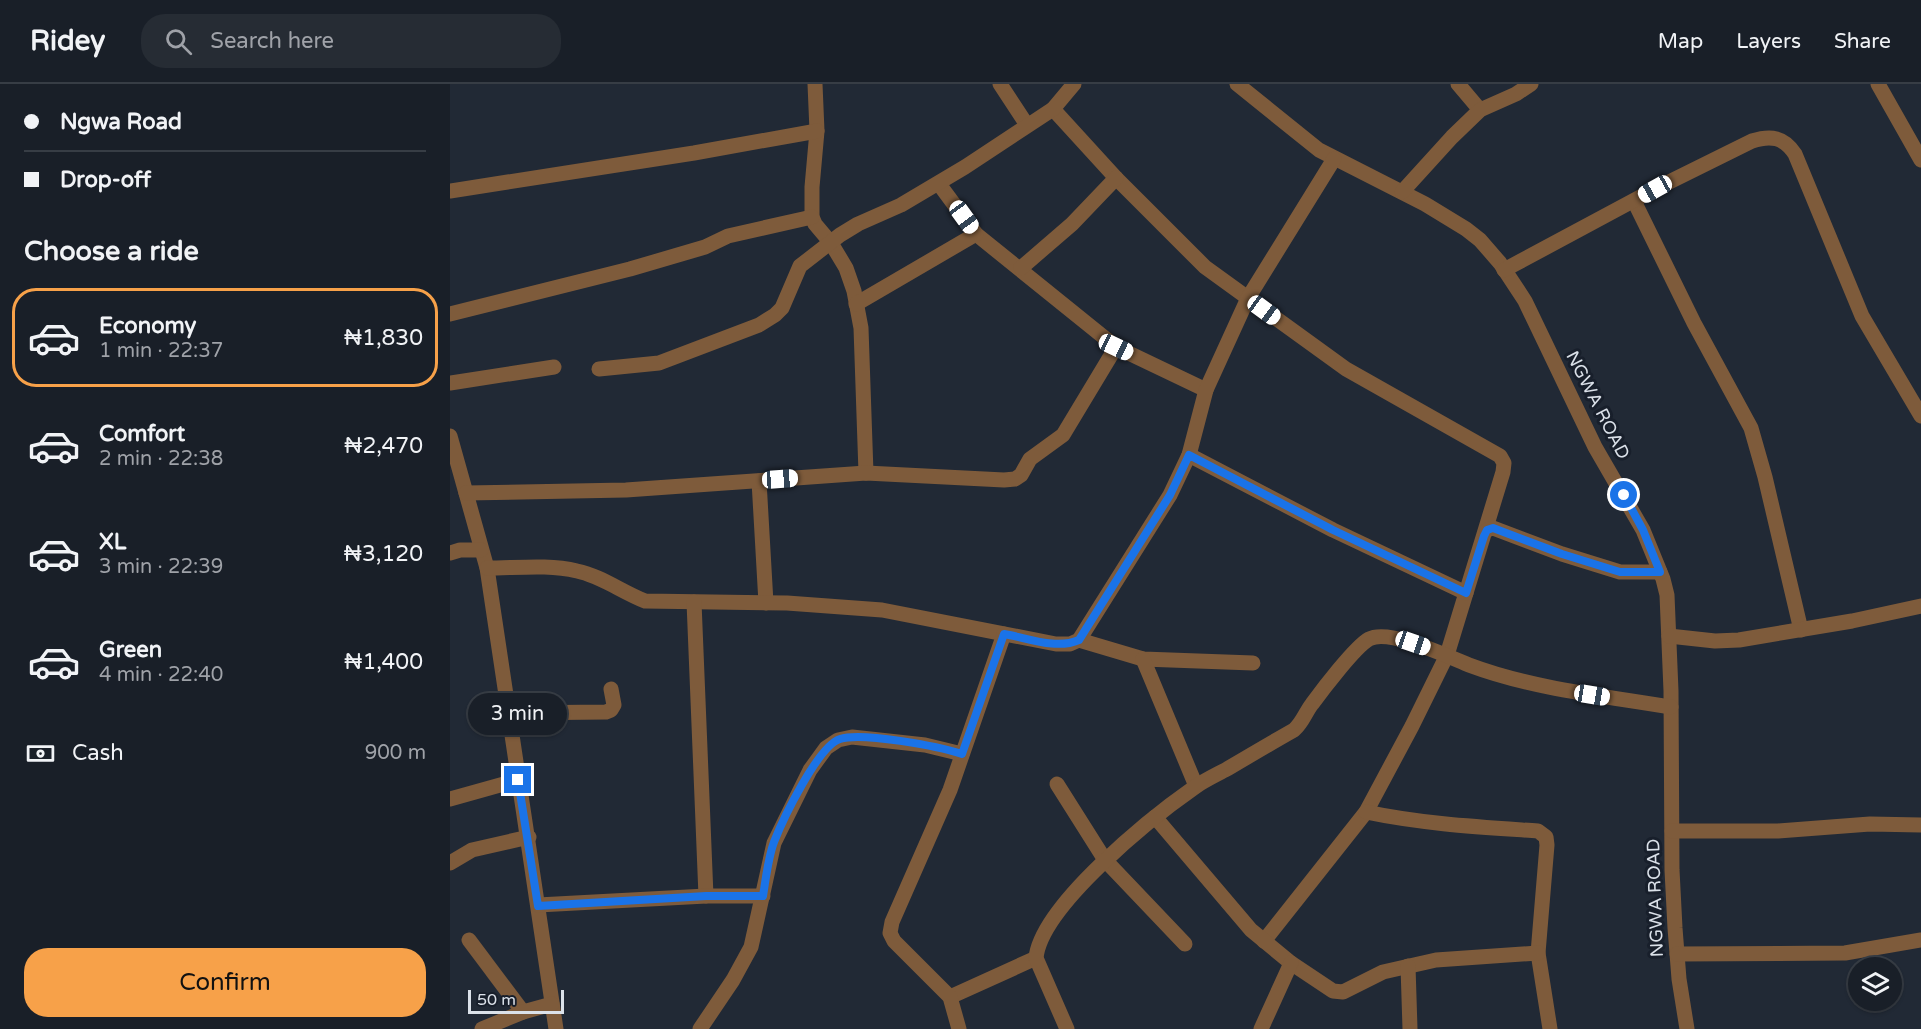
<!DOCTYPE html>
<meta charset="utf-8">
<style>
:root{--surface:#191f28;--page:#262c34;--text:#f1f3f6;--muted:#9fa2a8;--line:#373d45;--accent:#f7a149}
body{margin:0;font-family:"Varela Round",sans-serif;background:var(--page);color:var(--text);height:100vh;display:flex;flex-direction:column;font-size:22px;white-space:nowrap}
*{box-sizing:border-box;margin:0}
p{font-size:20px;color:var(--muted)}
.icon{flex:none;width:33px;height:33px;fill:none;stroke:currentColor;stroke-width:2;stroke-linecap:round;stroke-linejoin:round}
.map{position:relative;flex:1;overflow:hidden}
.panel{display:flex;flex-direction:column;background:var(--surface);width:450px}
.panel>*{flex:none}
.top-card{display:grid;align-content:center;height:132px;padding:0 24px;background:var(--surface)}
.buttons{position:absolute;left:1398px;top:873px;display:grid;gap:12px}
.buttons a{display:grid;place-items:center;width:54px;height:54px;border-radius:50%;background:var(--surface);box-shadow:0 2px 4px #0004,0 0 0 2px var(--line);font-size:30px}
.scale{position:absolute;left:18px;bottom:15px;width:96px;box-sizing:border-box;padding-left:6px;border:3px solid #dbe1e9;border-top:0;font-size:16px;line-height:21px;white-space:nowrap;color:#dbe1e9;-webkit-text-stroke:4px #181f2b;paint-order:stroke}
.end{position:absolute;width:27px;height:27px;margin:-14px;border:8px solid #1a73e8;background:#fff;box-shadow:0 0 0 3px #fff}
.from{border-radius:50%}
.bubble{position:absolute;height:42px;border-radius:21px;background:var(--surface);box-shadow:0 2px 4px #0004,0 0 0 2px var(--line);font-size:20px;font-weight:600;line-height:42px;text-align:center}
.car{position:absolute;width:18px;height:36px;margin:-18px -9px;border-radius:8px;box-shadow:0 0 4px 2px #0007;background:linear-gradient(#fff 24%,#345 0 40%,#fff 0 76%,#345 0 86%,#fff 0)}
.top-card b{display:flex;align-items:center;gap:21px;height:57px;font-size:22px}
.top-card b+b{border-top:2px solid var(--line)}
.top-card i{width:15px;height:15px;background:var(--text)}
ul{padding:0;list-style:none}
li{display:flex;align-items:center;gap:18px;height:99px;margin:0 12px 9px;padding:0 12px;border:3px solid transparent;border-radius:24px}
li div{flex:1}
li b{display:block;font-size:22px}
li em{font-style:normal;font-weight:600}
li.on{border-color:var(--accent)}
li>.icon{width:54px;height:54px;stroke-width:1.5}
h2{padding:0 24px;font-size:27px;line-height:72px}
.pay{display:flex;align-items:center;gap:15px;height:66px;padding:0 24px;font-size:22px}
.pay p{margin-inline-start:auto}
.primary-button{display:flex;gap:12px;margin-top:auto;padding:12px 24px}
.primary-button a{flex:1;height:69px;border-radius:24px;background:var(--accent);color:#111;font-size:24px;font-weight:600;line-height:69px;text-align:center}
header{display:flex;align-items:center;gap:36px;box-sizing:border-box;height:84px;padding:0 30px;background:var(--surface);border-bottom:2px solid var(--line)}
header strong{font-size:28px}
nav{display:flex;gap:33px;margin-inline-start:auto;font-size:21px}
.search{width:420px;height:54px;background:var(--page);display:flex;align-items:center;gap:15px;box-sizing:border-box;padding:0 21px;border-radius:24px;color:var(--muted);font-size:22px}
main{display:flex;flex:1;min-height:0}
.map>svg:first-child{display:block}
.lines{fill:none;stroke-linecap:round;stroke-linejoin:round}
.minor{stroke:#7e5b3b;stroke-width:15}
.route{stroke:#1a73e8;stroke-width:8}
.labels{text-anchor:middle;stroke-width:6;stroke-linejoin:round;paint-order:stroke}
.street-label{font-size:18px;fill:#dbe1e9;stroke:#181f2b}
</style>
<header>
<strong>Ridey</strong>
<div class="search"><svg class="icon" aria-label="search" viewBox="0 0 24 24"><circle cx="10" cy="10" r="6"/><path d="M15 15l6 6"/></svg>Search here</div>
<nav><a>Map</a><a>Layers</a><a>Share</a></nav>
</header>
<main>
<section class="panel">
<div class="top-card">
<b><i class="from"></i>Ngwa Road</b>
<b><i></i>Drop-off</b>
</div>
<h2>Choose a ride</h2>
<ul>
<li class="on"><svg class="icon" aria-label="car" viewBox="0 0 24 24"><path d="M5 17H2v-5l4-1 3-4h7l3 4 3 1v5h-3M9 17h6M6 11h13"/><circle cx="7" cy="17" r="2"/><circle cx="17" cy="17" r="2"/></svg><div><b>Economy</b><p>1 min · 22:37</p></div><em>₦1,830</em></li>
<li><svg class="icon" aria-label="car" viewBox="0 0 24 24"><path d="M5 17H2v-5l4-1 3-4h7l3 4 3 1v5h-3M9 17h6M6 11h13"/><circle cx="7" cy="17" r="2"/><circle cx="17" cy="17" r="2"/></svg><div><b>Comfort</b><p>2 min · 22:38</p></div><em>₦2,470</em></li>
<li><svg class="icon" aria-label="car" viewBox="0 0 24 24"><path d="M5 17H2v-5l4-1 3-4h7l3 4 3 1v5h-3M9 17h6M6 11h13"/><circle cx="7" cy="17" r="2"/><circle cx="17" cy="17" r="2"/></svg><div><b>XL</b><p>3 min · 22:39</p></div><em>₦3,120</em></li>
<li><svg class="icon" aria-label="car" viewBox="0 0 24 24"><path d="M5 17H2v-5l4-1 3-4h7l3 4 3 1v5h-3M9 17h6M6 11h13"/><circle cx="7" cy="17" r="2"/><circle cx="17" cy="17" r="2"/></svg><div><b>Green</b><p>4 min · 22:40</p></div><em>₦1,400</em></li>
</ul>
<div class="pay"><svg class="icon" aria-label="cash" viewBox="0 0 24 24"><path d="M3 7h18v10H3z"/><circle cx="12" cy="12" r="2"/></svg>Cash<p>900 m</p></div>
<div class="primary-button"><a>Confirm</a></div>
</section>
<div class="map">
<svg width="1471" height="945" viewBox="0 0 1471 945">
<rect width="100%" height="100%" fill="#212935"/>
<g class="lines">
<g class="minor">
<polyline points="365,0 367,47 362,103 362,133 365,140 381,159 396,184 404,207 411,244 416,389"/>
<polyline points="550,0 577,41"/>
<polyline points="787,0 869,66 975,120 1016,145 1030,156 1050,179 1075,217 1145,363 1193,446 1213,495 1217,511 1221,607 1222,786 1225,844 1229,895 1237,945"/>
<polyline points="1008,0 1030,26"/>
<polyline points="1428,0 1471,76"/>
<polyline points="603,25 666,94 755,183 896,285 1050,372 1054,379 1053,388 997,571 962,642 916,728 814,857"/>
<polyline points="489,100 526,150 666,263 756,306"/>
<polyline points="0,107 244,69 367,47"/>
<polyline points="952,108 1002,53 1030,26 1066,10 1081,0"/>
<polyline points="1184,117 1244,239 1301,344 1315,393 1351,546"/>
<polyline points="571,184 622,140 666,94"/>
<path d="M1054 186 1205 105 1302 57C1321 51 1334 53 1345 70L1412 232 1471 332"/>
<polyline points="406,220 526,150"/>
<polyline points="0,230 180,185 255,163 278,152 362,133"/>
<polyline points="149,285 209,279 309,241 325,231 332,224 350,182 390,151 408,140 451,121 515,83 603,25 624,0"/>
<polyline points="0,299 104,283"/>
<polyline points="0,352 37,484 106,945"/>
<polyline points="739,371 883,446 1016,509"/>
<polyline points="309,397 316,519"/>
<polyline points="16,409 176,406 416,389 554,396 565,395 571,391 580,375 613,351 666,263"/>
<polyline points="1037,446 1043,444 1112,470 1170,488 1210,488"/>
<polyline points="0,469 10,466 31,466"/>
<path d="M37 484C67 484 98 480 127 487 151 492 172 508 195 517L337 519 432 526 606 560H620L629 556 720 411 739 371 756 306 798 214 884 75"/>
<polyline points="244,518 256,812"/>
<polyline points="1219,552 1265,557 1289,556 1402,537 1471,522"/>
<polyline points="629,556 693,575 803,579"/>
<polyline points="693,575 746,702"/>
<polyline points="60,629 156,628 161,626 164,621 161,605"/>
<polyline points="607,700 655,776 735,860"/>
<polyline points="0,715 68,696"/>
<path d="M916 728C973 740 1030 743 1088 747L1096 753 1097 761 1088 869 1100 945"/>
<polyline points="705,733 801,846 841,879 883,907 893,908 933,888 986,876 1088,869"/>
<polyline points="1222,747 1328,747 1420,740 1471,741"/>
<polyline points="0,779 22,766 79,753"/>
<polyline points="88,821 256,812 313,812"/>
<polyline points="19,856 73,928"/>
<polyline points="1227,870 1395,869 1471,856"/>
<polyline points="958,882 960,945"/>
<polyline points="500,913 586,874"/>
<polyline points="32,945 73,928 102,920"/>
<polyline points="250,945 283,896 301,863 324,759 360,686 376,664 388,656 402,653 475,661 512,670"/>
<polyline points="509,945 500,913 444,857 440,849 442,838 500,706 554,550"/>
<path d="M617 945 586 874C591 822 702 733 745 703 755 696 766 691 777 685 799 672 821 659 844 646 853 638 855 629 862 620 873 605 905 563 919 555 939 544 999 573 1019 581 1083 605 1154 612 1221 623"/>
<polyline points="811,945 841,879"/>
</g>
</g>
<g class="lines">
<path class="route" d="M68 696 88 822 256 812H313C316 794 318 774 324 758 333 735 368 662 390 655 412 648 488 662 512 670L554 550C578 554 606 566 629 556L720 411 739 371 883 446 1016 509 1034 452 1037 446 1043 444 1112 470 1170 488H1210L1193 446 1174 411"/>
</g>
<g class="labels">
<g class="street-label">
<text transform="translate(1148 321) rotate(63)" y="6">NGWA ROAD</text>
<text transform="translate(1205 814) rotate(-92)" y="6">NGWA ROAD</text>
</g>
</g>
</svg>
<div class="buttons">
<a><svg class="icon" aria-label="layers" viewBox="0 0 24 24"><path d="M12 4l9 5-9 5-9-5zM3 14l9 5 9-5"/></svg></a>
</div>
<div class="scale">50 m</div>
<i class="end from" style="left:1174px;top:411px"></i>
<i class="end" style="left:68px;top:696px"></i>
<div class="bubble" style="left:18px;top:609px;width:99px">3 min</div>
<i class="car" style="left:1205px;top:105px;rotate:241deg"></i>
<i class="car" style="left:514px;top:133px;rotate:144deg"></i>
<i class="car" style="left:814px;top:226px;rotate:126deg"></i>
<i class="car" style="left:666px;top:263px;rotate:115deg"></i>
<i class="car" style="left:330px;top:395px;rotate:86deg"></i>
<i class="car" style="left:963px;top:559px;rotate:109deg"></i>
<i class="car" style="left:1142px;top:611px;rotate:99deg"></i>
</div>
</main>
